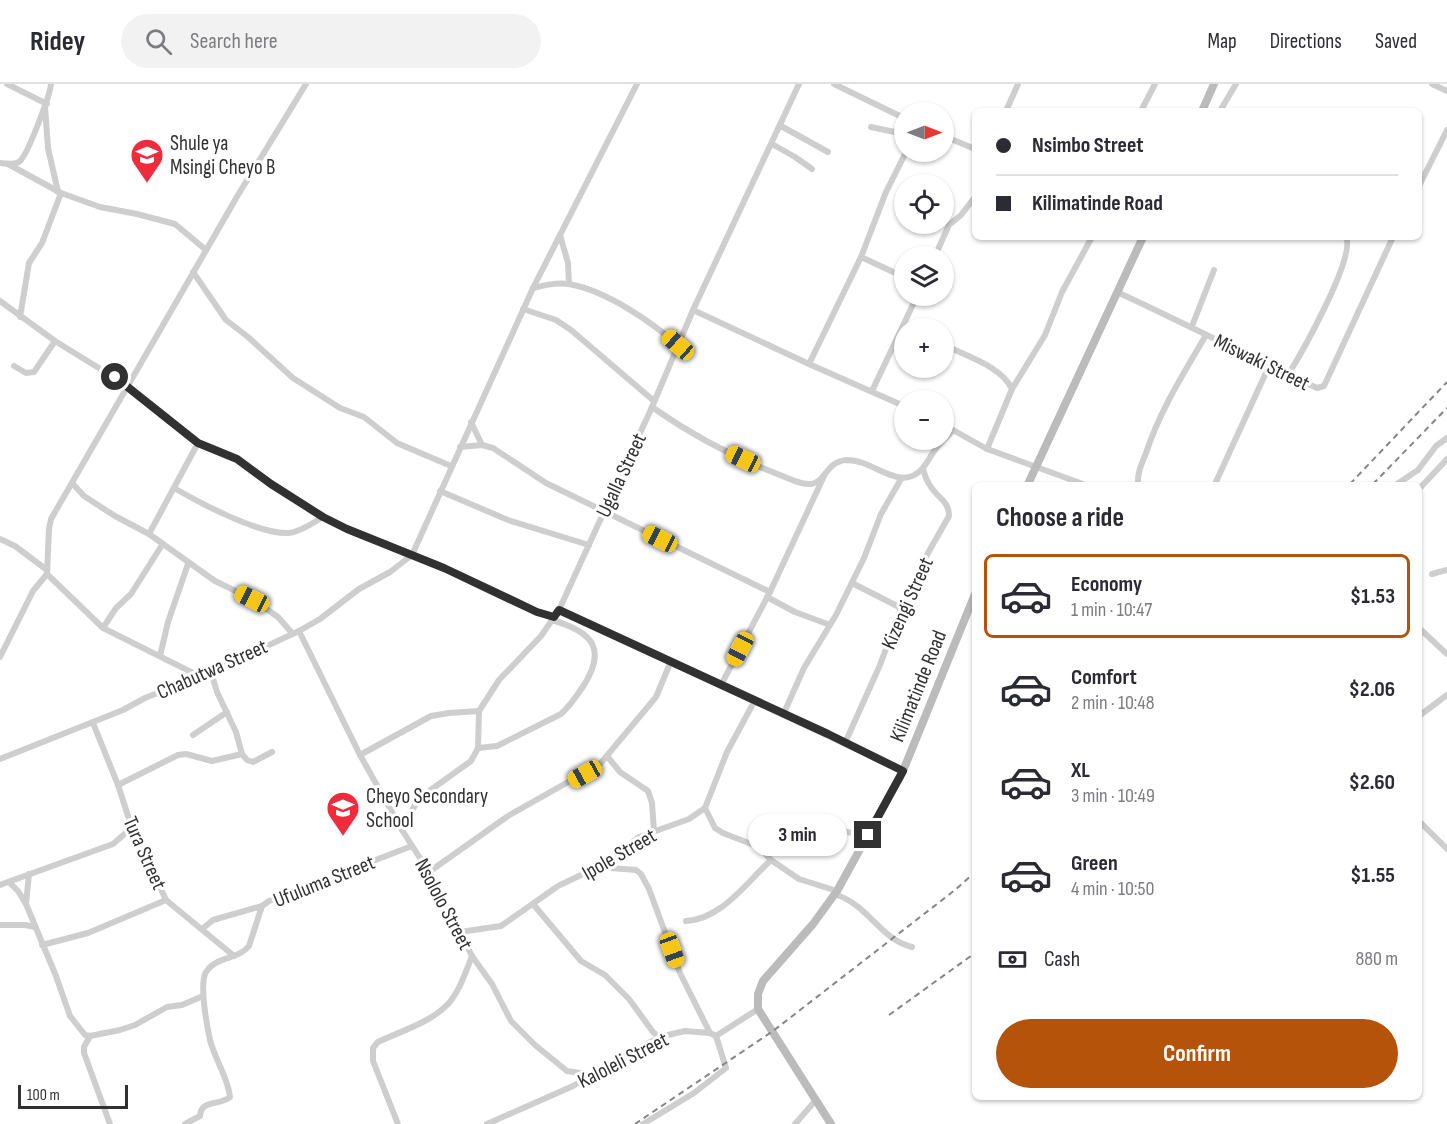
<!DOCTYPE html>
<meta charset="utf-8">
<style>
:root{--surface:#fff;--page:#f2f2f3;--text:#2b2b33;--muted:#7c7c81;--line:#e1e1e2;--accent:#b45309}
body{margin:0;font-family:"Sofia Sans Condensed",sans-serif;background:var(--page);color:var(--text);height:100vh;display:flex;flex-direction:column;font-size:22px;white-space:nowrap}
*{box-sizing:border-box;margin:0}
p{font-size:20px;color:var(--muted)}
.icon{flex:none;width:33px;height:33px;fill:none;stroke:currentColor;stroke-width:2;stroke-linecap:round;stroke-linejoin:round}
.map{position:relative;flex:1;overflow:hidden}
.details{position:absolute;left:972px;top:398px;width:450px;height:618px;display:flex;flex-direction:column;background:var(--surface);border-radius:9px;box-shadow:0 2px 4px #0004}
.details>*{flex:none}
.banner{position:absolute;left:972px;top:24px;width:450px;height:132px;border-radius:9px;box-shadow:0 2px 4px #0004;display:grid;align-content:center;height:132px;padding:0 24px;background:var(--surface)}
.needle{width:39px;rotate:90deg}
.tools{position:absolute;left:894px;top:18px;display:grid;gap:12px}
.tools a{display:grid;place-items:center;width:60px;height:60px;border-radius:50%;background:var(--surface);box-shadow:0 2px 4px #0004;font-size:30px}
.scale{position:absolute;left:18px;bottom:15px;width:110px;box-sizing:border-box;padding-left:6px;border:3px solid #313131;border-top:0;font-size:16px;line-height:21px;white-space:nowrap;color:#313131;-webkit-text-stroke:4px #fff;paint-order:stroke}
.end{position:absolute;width:27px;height:27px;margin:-14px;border:8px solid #313131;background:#fff;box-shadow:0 0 0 3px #fff}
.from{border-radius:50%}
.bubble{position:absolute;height:42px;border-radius:21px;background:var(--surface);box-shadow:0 2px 4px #0004;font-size:20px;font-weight:700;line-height:42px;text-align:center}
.car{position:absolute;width:18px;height:36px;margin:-18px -9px;border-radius:8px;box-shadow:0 0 4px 2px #0007;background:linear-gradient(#f5c518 24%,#345 0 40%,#f5c518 0 76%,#345 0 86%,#f5c518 0)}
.banner b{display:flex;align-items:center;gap:21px;height:57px;font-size:22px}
.banner b+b{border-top:2px solid var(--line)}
.banner i{width:15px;height:15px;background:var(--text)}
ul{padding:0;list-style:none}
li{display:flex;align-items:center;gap:18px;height:84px;margin:0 12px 9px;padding:0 12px;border:3px solid transparent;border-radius:9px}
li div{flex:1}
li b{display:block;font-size:22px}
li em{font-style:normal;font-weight:700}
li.on{border-color:var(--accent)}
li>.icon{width:54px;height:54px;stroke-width:1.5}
h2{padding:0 24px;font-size:27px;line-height:72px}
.pay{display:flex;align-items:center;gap:15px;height:66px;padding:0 24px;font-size:22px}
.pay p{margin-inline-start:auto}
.cta{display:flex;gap:12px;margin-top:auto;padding:12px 24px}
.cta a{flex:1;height:69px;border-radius:36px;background:var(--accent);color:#fff;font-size:24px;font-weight:700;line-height:69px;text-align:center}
header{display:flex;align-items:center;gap:36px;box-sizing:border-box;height:84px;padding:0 30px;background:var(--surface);border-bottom:2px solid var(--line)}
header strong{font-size:28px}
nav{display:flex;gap:33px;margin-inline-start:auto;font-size:21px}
.search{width:420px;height:54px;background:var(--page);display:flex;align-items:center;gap:15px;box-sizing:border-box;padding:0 21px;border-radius:33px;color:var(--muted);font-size:22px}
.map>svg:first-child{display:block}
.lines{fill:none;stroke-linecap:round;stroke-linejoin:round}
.street{stroke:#cecece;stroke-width:6}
.secondary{stroke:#bbb;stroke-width:8}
.rail{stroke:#868686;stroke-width:2;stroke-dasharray:6 4.5;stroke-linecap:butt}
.route{stroke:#313131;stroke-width:8}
.labels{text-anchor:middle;stroke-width:6;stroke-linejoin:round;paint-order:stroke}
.poi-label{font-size:21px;fill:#313131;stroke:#fff;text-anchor:start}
.street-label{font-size:21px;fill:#313131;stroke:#fff}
</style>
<header>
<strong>Ridey</strong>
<div class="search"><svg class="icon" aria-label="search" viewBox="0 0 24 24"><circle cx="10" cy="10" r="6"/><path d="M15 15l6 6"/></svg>Search here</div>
<nav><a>Map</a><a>Directions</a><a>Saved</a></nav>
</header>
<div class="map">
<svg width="1447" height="1040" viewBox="0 0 1447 1040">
<rect width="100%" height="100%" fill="#fff"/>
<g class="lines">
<g class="street">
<polyline points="7,0 47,20"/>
<polyline points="834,0 904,34"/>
<polyline points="1432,0 1447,7"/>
<polyline points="45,23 48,64 58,108"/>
<polyline points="1006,27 1018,0"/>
<polyline points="1141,27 1155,0"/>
<polyline points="1220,27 1236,0"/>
<polyline points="781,42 828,68"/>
<polyline points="871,43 904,50"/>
<polyline points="944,52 975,65"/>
<polyline points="772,60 795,73 812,85"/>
<path d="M0 79C6 80 13 81 19 78 27 73 50 11 51 0"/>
<polyline points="8,80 61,109 100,123 137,130 175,140 206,166"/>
<polyline points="1419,102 1447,46"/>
<polyline points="560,151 568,179 569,200"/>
<polyline points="935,172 949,141 961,131 975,113"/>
<polyline points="861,173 904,193"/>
<polyline points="193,188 226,236 248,253 293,294 340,324 364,333 397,359 451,382"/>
<path d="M533 204C544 201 557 198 569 200 607 207 650 237 678 261"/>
<path d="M1117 208C1184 239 1250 273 1317 304L1324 302 1393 153"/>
<polyline points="0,217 55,257 128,302 160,330 198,359 237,375 271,400 323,433 347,445 444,484 537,528 554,533"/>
<polyline points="523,225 556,236 571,246 654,317"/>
<polyline points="693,226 809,280 904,322"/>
<polyline points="20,233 29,179 42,159 61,109"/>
<polyline points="1192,242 1214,186"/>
<path d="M944 261C966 272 1001 282 1012 305"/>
<polyline points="809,280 861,173 886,108 906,68"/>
<polyline points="14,282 26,289 34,288 55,257"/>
<path d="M1288 291C1301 270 1356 173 1346 153"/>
<polyline points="872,307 917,212"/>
<path d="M652 323C693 352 737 375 785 393 792 396 802 401 811 400 826 398 826 377 847 376 875 376 900 409 922 385 927 380 930 372 935 366 940 359 947 353 953 346"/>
<polyline points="471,338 482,361"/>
<polyline points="944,341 987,365 1083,400"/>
<polyline points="460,363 482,361 493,364 546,399 770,508"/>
<polyline points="987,365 1012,305 1045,251 1062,208 1092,153"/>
<polyline points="72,399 84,412 115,432 149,450 215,497 252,515 278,533 292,549"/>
<path d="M1138 400C1137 389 1142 379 1146 369 1160 326 1184 289 1206 251"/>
<polyline points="1215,400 1269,282"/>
<polyline points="1397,400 1418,386 1436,362 1447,354"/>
<path d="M174 404C200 419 260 451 289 449 300 448 313 439 323 433"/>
<polyline points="1419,405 1447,375"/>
<polyline points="440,407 508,436 589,461"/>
<polyline points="149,450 198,359"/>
<polyline points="0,455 15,462 47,486"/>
<polyline points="1432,490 1447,486"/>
<polyline points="852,499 901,524"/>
<polyline points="767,513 795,528 830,541"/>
<polyline points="559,526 903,687"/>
<polyline points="103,544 116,524 131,510 162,461"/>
<polyline points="1419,544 1447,570"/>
<polyline points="299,547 360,671 402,746 429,788 472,872 492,900 511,937 535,961 567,987 593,991"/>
<polyline points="160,572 168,538 188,480"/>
<polyline points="0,573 33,507 47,490"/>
<polyline points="211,588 217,608 236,648 242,670 247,676 253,678 272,668"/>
<polyline points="199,592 103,544 47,490 49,445 51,435 238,111 306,0"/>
<polyline points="721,601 770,508 824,392"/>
<polyline points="783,631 804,584 836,531 864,474 881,430 901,395"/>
<polyline points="1419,632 1447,611"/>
<polyline points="93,639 118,701 130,738 166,816 234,872"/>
<polyline points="193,651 227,628"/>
<path d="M845 659 880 581 901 524 924 476 949 432C949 417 938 414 931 403 927 398 925 392 923 385"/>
<path d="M478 664 497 662 561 630C570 622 576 613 582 604 608 565 593 548 552 536"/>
<polyline points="360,671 431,632 449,629 479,627"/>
<polyline points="607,672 620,688 648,707 652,719 654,747"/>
<polyline points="0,675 123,626 145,614 211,588 299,547 320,535 359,505 390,488 412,471 533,204 637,0"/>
<polyline points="118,701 178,671 186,670 212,677 242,670"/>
<polyline points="705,724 715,744 723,749 759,763 771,776 799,795 837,807"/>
<polyline points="1419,737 1447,765"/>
<polyline points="812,743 868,751"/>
<polyline points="402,746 415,721 425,710 471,677 478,664 479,627 499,596 541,552 559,526 652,323 693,226 799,0"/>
<polyline points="598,783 636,786 641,790 649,805 680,889 710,949"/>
<polyline points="429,788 508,732 600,680 656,613 671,577"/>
<polyline points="29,790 26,820 56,892 70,932 85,951 90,952 120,946 135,941 167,923 182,921 203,912"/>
<polyline points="9,798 18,807 26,820"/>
<polyline points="0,801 113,760 128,747 130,739"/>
<path d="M834 810C870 821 879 855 912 863"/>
<polyline points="533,820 581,877 605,891 629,915 653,948 659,953"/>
<path d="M686 837C722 835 747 798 771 776"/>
<polyline points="0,841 25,841 35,843"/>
<polyline points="202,845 213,836 262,822"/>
<polyline points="460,848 501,842 558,802 604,780 639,753 689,735 705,724 727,668 755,616"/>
<polyline points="42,861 88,849 166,816"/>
<polyline points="90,952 84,963 84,969 110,1040"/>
<path d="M185 1040 200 1032C201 1015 220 1022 230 1013 228 993 215 976 210 956 207 942 199 900 206 888 216 872 238 876 249 862L262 822 269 817 412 762"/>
<path d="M398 1040 373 977V964L378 958C401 947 432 938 449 919 460 906 466 887 472 872"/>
<polyline points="487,1040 573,1002 659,953 685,947 710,949 716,952 758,925"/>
<polyline points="643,1040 694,1009 726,984 716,952"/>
<polyline points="795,1040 816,1016"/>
</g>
<g class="secondary">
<polyline points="1202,27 1214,0"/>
<polyline points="1028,400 1143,153"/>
<polyline points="831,1040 758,925 758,910 763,897 813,840 837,807 903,687 975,510"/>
</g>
<g class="rail">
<polyline points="1350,400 1447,298"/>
<polyline points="1373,400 1447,324"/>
<polyline points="889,931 975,869"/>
<polyline points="635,1040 773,947 955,806 975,788"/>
</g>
</g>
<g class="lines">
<polyline class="route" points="115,293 198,359 237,375 271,400 323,433 347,445 444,484 537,528 554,533 559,526 828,650 903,687 868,751"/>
</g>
<defs>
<g id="school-pin" transform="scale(1.725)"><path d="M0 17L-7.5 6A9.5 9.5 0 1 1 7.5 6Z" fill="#ef2c3c" stroke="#fff"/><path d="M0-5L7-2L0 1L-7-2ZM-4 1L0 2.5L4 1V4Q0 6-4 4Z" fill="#fff"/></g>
</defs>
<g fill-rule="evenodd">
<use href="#school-pin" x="147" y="71"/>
<use href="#school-pin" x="343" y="724"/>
</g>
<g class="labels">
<g class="poi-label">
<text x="170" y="66">Shule ya<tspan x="170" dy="24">Msingi Cheyo B</tspan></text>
<text x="366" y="719">Cheyo Secondary<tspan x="366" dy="24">School</tspan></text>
</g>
<g class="street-label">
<text transform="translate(1262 278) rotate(26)" y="7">Miswaki Street</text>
<text transform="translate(621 391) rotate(-65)" y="7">Ugalla Street</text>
<text transform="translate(907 519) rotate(-66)" y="7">Kizengi Street</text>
<text transform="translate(212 585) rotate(-24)" y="7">Chabutwa Street</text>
<text transform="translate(918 602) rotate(-68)" y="7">Kilimatinde Road</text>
<text transform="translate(145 769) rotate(66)" y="7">Tura Street</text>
<text transform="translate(619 770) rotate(-30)" y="7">Ipole Street</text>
<text transform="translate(324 797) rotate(-22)" y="7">Ufuluma Street</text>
<text transform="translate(444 820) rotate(62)" y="7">Nsololo Street</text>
<text transform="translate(623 976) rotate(-27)" y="7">Kaloleli Street</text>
</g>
</g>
</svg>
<div class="tools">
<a><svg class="needle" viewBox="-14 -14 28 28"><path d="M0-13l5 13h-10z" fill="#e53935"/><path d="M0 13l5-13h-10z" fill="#7c7c81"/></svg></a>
<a><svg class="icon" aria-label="locate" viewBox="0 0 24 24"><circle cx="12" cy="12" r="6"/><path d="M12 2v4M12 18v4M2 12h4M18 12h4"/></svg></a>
<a><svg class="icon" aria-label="layers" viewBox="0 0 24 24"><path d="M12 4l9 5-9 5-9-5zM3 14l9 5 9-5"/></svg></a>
<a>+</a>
<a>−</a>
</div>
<div class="scale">100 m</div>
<i class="end from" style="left:115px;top:293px"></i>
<i class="end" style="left:868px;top:751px"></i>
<div class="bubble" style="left:748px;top:730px;width:99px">3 min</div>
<i class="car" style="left:678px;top:261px;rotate:311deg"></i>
<i class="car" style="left:743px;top:375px;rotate:295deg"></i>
<i class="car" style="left:660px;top:455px;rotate:296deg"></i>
<i class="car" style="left:252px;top:515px;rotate:296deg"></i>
<i class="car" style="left:740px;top:565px;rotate:208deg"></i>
<i class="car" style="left:585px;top:690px;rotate:241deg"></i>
<i class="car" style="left:672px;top:866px;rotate:160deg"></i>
<div class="banner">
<b><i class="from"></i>Nsimbo Street</b>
<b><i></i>Kilimatinde Road</b>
</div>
<section class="details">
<h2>Choose a ride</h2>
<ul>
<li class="on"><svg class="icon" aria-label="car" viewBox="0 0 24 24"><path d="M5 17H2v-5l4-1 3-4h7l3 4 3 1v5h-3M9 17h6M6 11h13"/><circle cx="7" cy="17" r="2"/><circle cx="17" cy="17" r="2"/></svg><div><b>Economy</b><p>1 min · 10:47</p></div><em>$1.53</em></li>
<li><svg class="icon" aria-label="car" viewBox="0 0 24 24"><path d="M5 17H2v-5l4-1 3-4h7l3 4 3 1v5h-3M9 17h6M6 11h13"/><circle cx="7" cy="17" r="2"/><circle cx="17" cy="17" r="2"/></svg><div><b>Comfort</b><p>2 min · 10:48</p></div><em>$2.06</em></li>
<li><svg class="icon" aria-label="car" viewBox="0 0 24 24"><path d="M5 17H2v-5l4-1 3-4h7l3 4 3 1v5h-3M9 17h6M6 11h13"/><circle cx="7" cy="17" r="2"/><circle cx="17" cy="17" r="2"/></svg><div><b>XL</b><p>3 min · 10:49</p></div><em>$2.60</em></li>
<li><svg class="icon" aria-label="car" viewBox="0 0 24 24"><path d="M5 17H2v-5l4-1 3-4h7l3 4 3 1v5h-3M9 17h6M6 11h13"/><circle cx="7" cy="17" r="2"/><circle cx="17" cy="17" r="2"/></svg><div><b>Green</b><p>4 min · 10:50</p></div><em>$1.55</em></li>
</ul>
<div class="pay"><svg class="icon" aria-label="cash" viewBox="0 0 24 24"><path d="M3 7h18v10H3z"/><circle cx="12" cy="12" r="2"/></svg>Cash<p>880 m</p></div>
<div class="cta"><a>Confirm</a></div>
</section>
</div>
